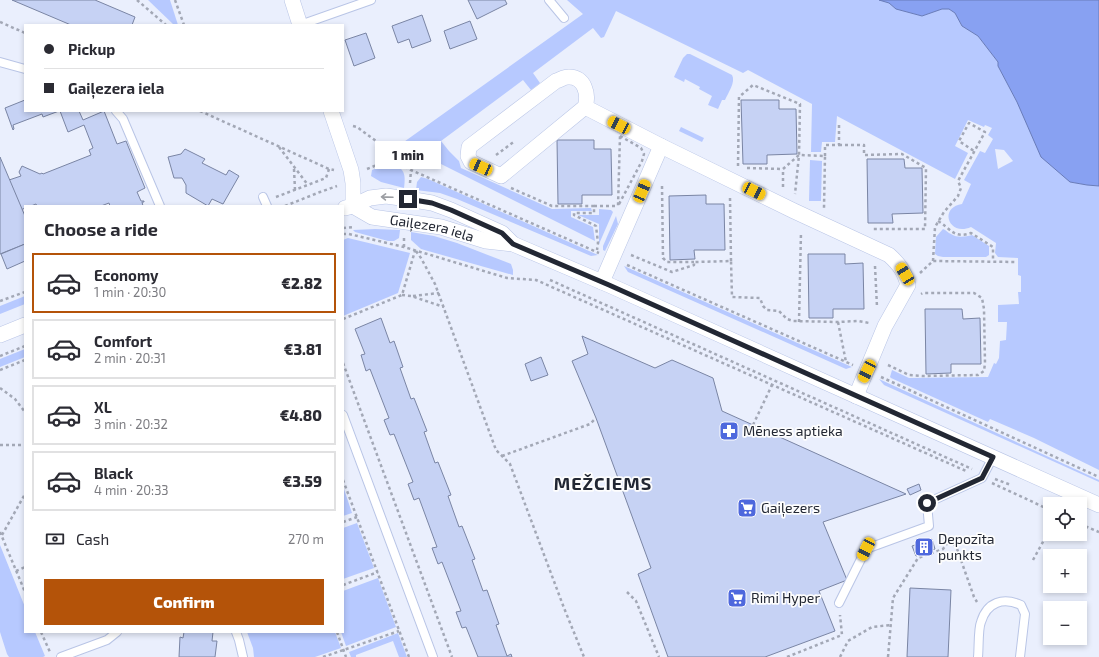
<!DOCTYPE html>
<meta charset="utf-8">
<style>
:root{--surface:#fff;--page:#f2f2f3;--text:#2b2b33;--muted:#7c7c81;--line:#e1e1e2;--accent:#b45309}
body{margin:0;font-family:"Exo 2",sans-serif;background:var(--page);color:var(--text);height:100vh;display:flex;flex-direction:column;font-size:15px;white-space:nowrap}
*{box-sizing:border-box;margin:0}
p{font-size:13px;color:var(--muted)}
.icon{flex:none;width:22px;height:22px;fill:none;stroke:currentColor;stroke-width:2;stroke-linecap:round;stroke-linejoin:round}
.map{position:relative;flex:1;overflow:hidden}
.details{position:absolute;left:24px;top:205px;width:320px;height:428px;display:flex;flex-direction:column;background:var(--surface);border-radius:0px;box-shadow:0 2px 6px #0003}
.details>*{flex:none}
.top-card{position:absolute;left:24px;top:24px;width:320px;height:88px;border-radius:0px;box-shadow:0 2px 6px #0003;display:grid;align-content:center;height:88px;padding:0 20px;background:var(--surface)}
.controls{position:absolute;left:1043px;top:497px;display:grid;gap:8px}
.controls a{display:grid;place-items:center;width:44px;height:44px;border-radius:0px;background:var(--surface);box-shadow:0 2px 6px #0003;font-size:20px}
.end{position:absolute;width:18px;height:18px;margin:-9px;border:5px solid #222733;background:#fff;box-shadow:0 0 0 2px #fff}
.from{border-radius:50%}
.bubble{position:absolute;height:28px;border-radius:0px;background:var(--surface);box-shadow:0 2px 6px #0003;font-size:13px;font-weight:800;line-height:28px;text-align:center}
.car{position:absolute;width:12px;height:24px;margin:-12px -6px;border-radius:5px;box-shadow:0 0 3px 1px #0007;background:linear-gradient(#f5c518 24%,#345 0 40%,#f5c518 0 76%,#345 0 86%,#f5c518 0)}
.top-card b{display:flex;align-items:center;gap:14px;height:38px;font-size:15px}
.top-card b+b{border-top:1px solid var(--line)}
.top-card i{width:10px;height:10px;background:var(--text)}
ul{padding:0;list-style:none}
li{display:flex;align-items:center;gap:12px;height:60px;margin:0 8px 6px;padding:0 12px;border:2px solid var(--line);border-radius:0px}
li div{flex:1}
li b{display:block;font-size:15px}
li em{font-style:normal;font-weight:800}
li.current{border-color:var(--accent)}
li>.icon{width:36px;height:36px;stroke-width:1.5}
h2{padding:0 20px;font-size:18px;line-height:48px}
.pay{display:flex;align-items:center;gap:10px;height:44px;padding:0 20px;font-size:15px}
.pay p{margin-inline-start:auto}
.button{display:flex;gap:8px;margin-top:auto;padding:8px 20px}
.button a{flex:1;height:46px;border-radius:0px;background:var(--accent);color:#fff;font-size:16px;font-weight:800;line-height:46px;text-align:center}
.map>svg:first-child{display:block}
.green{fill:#b7c9ff;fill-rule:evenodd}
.water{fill:#88a1f2;stroke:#697cb9}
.building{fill:#c6d2f4;stroke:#7a85a4}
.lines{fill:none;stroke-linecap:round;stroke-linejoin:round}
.service-casing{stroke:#b9c5e6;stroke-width:10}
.minor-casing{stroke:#b9c5e6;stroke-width:16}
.path{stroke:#a3a8b6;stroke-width:2.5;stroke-dasharray:3 3;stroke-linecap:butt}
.service{stroke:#fff;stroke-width:8}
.minor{stroke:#fff;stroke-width:15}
.oneway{stroke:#9c9ea3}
.route{stroke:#222733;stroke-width:5}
.labels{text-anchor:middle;stroke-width:3.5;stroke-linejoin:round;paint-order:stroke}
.street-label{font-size:14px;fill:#222733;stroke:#fdfdfd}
.poi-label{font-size:14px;fill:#222733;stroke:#fdfdfd;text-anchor:start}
.district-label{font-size:18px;font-weight:bold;letter-spacing:1px;fill:#222733;stroke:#fdfdfd}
</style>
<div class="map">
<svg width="1099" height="657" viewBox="0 0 1099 657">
<rect width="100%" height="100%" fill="#eaeffd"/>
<g class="green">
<polygon points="148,0 170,0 178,25 174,25"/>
<path d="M567 0H879L889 3 896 9 922 16 942 9H949L955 13 962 26 978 36 998 62V66L1017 102 1070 182 1087 185 1099 186V470L1034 438 990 419 988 422 891 378 890 377 892 370 909 378 988 377 994 363 996 364 999 358 1000 341 1006 340 1007 322H998V305L1019 304 1018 292H1021V276L1018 275V258L998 257 995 253 996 243 971 227C949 237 938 208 962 204L971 184 964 180 980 151 985 153 993 139 988 135 992 128 985 125 984 127 968 120 955 146 968 153 955 179 837 116 835 142H822L821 152H811L812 104 748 70 743 73 616 11 604 37 601 38 593 28 533 73 540 83 531 90 523 80 441 141 449 151 459 161 461 168 552 209 591 208 592 211H571V217L593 227 595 241 401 144 583 14ZM995 149 1004 150 1013 161 998 169Z"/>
<path d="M687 54H690L732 75C736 82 728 93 725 100H722L718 109 708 105 712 96 699 89 700 87 685 79 684 82 674 77 683 58Z"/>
<polygon points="681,127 704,138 702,142 679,131"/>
<polygon points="810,160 822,161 821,201 809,201"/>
<path d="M389 163C404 168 406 172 404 188L381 182 371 176 372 170Z"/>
<polygon points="421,177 428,179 598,255 591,256 457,199 440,193 416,190 417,182"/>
<polygon points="599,209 611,210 613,212 599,244 599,224 578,215 599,215"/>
<polygon points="616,216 618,224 605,251 603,250 603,246"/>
<polygon points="375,229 400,230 399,238 394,241 388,241 355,232 353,230"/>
<path d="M943 229C946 230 948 233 951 234 957 238 965 237 972 235L989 246V255L986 257H943L938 256 935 254 936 237Z"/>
<polygon points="411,232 434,236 457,243 511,264 513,270 513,275 421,249 411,240"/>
<polygon points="348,238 410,253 398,293 343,316 343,240"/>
<polygon points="624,266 852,367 846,369 628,272"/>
<polygon points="25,296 25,304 0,314 0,306"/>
<polygon points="25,349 25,357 0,367 0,359"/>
<polygon points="879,379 1099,480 1099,482 884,385"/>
<polygon points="343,486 352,513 343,516"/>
<polygon points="357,523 374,568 343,579 343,528"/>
<polygon points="0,545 25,607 25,632 35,632 45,656 43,657 9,657 7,654 0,632"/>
<polygon points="378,578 396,627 346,646 341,632 343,632 343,591"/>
<polygon points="247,632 335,632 341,648 315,657 254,657 253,648"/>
<polygon points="398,633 407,657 399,657 393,641 356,655 356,657 351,657 349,652"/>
</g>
<polygon class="water" points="879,0 1099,0 1099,186 1087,185 1070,182 1041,157 1017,102 998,66 998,62 978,36 962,26 955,13 949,9 942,9 922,16 896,9 889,3"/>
<g class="building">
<polygon points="12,0 95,0 135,17 132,25 71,25"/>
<polygon points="468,0 505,0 507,4 477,19"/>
<polygon points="422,15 431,41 412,48 409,39 398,43 392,26"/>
<polygon points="470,21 477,39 450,49 444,31"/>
<polygon points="366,33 375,58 354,66 345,40"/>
<polygon points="25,100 25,111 59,111 43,117 42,114 13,125 14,129 13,130 5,108"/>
<polygon points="741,100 779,100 779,109 796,109 797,154 767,155 767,164 743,164"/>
<polygon points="60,111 79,111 83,120 104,111 117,144 126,141 145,188 137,192 141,201 144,201 144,202 142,202 143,206 110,206 109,203 101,206 37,206 36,204 31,206 25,206 25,208 21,210 9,180 21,176 19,172 22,166 40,174 42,173 43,174 91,155 89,150 93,148 84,125 68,132"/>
<polygon points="557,140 594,140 594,149 611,149 612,195 582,195 582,204 558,204"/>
<polygon points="185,149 205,159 202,163 226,175 229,170 239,176 223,204 212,199 208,206 186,193 186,185 182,178 174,178 168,157 181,154"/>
<polygon points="0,157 25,216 25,244 0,254"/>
<polygon points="867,159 904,159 905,168 922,168 923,213 892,214 893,223 868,223"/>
<polygon points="706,195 706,204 724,204 725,250 694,250 695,259 670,260 669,196"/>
<polygon points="25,244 25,261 7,269 1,254"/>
<polygon points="808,254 845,254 845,264 863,263 864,309 833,309 833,318 809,318"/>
<polygon points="925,309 962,309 963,319 980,318 981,364 951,364 951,373 926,374"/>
<polygon points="381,318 390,343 394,341 403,367 400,368 411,399 414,398 427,431 424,432 435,463 438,462 451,495 448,496 459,527 462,526 475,559 472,560 483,591 487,590 499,624 496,625 507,656 511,654 512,657 478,657 466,627 462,628 456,612 461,611 442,562 438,564 432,548 437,547 419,498 414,500 408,484 413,482 394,434 390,435 384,420 389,418 370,369 366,371 361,355 365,354 355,329"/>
<polygon points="582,336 655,368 672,360 713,378 722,411 906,494 823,522 847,580 819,591 835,631 765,657 668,657 638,574 651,568 596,418 572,361 588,354"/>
<polygon points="541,357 548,375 531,381 525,364"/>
<polygon points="919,484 921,490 910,495 907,489"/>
<polygon points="932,539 935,549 916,556 912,546"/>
<polygon points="910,588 951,590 948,657 907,657"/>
<polygon points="184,632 213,632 212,641 217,641 215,657 179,657 180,637 183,638"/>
</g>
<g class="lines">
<g class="service-casing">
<g id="service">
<polyline points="549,0 564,18"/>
<polyline points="300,25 371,0"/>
<polyline points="0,62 25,69"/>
<polyline points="116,111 123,119 160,206"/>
<polyline points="263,197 267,206"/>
<polyline points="343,415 433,657"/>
<polyline points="839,603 866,549 929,526 927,503 982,478 993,457"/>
<polyline points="236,632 239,640 243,657"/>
<polyline points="61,657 107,640 117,632"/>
<path d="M978 657C979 648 978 629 981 622 987 602 1003 597 1021 605L1025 614 1020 657"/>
</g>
</g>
<g class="minor-casing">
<g id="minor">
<polyline points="292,0 300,25"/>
<path d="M585 107 501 176 471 162 468 156 469 147 556 81C560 80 564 77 568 77 585 76 589 95 585 107L661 146 794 211 889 255C900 265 904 271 908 285L885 326 856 396"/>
<polyline points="331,111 351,170 353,183 353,206"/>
<path id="s1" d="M353 206 372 217 441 227 486 241 513 244 609 285 1099 505"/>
<polyline points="345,208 353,206 370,198 386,196 408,199 432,203 451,210 502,233 513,244"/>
<polyline points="602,282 661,146"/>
<polyline points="0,335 25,325"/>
</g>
</g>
<g class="path">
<polyline points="137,0 166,25"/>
<polyline points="175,0 184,25"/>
<polyline points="0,22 25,33"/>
<polyline points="200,111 329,169 334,170"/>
<polyline points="353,126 357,127 380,144 391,155 392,159"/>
<polygon points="620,136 641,148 644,154 642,161 618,206"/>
<polyline points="839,145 864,145 864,155 902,154 926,168 925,229 872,229"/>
<polyline points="279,147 308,185"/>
<polyline points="496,155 515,141"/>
<polyline points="825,156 825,145 839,145 839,122"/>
<polyline points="738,166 739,97 753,85 800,104 799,155 795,194"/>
<polyline points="747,168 783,169"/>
<polyline points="294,169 295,190"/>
<polyline points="367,169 392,159 411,170 599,253"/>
<polyline points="410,183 411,170"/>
<polyline points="662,186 663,258 667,262 694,262"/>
<polyline points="783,187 783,169 799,155 825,156 824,208"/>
<polyline points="511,188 552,206 594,206 594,213 574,213 574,215 596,226 598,243 597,250"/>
<polyline points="276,197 326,178 329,169"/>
<polyline points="730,198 731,261"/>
<polyline points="285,206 320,192 337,186"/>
<polyline points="594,206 617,206"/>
<path d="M938 221C951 229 954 239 971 233L993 247V261"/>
<polyline points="343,228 354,227"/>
<polyline points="343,234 349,234 404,247 507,278 536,280 966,471"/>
<polyline points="404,247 404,237"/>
<polyline points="416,251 421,258 435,284 496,450 510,464 564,608 584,657"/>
<polyline points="631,255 672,272 694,265 694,262 731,261 732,297 760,298 763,306 767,310 779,311 787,319 793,321 838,322 858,321 869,323"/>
<polyline points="933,261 935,227 944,212 958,196 961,188 958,181 985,132 969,123 959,141 974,151"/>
<polyline points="627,265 853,365"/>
<polyline points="875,266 877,307"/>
<polyline points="920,273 933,261 1017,262"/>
<polyline points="550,280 972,469"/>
<polyline points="402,295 411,296 444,307"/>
<polyline points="413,296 439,293"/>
<polyline points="0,301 25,292"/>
<polyline points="343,319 402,295 415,251"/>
<polyline points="799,322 801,232"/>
<polyline points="838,322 846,362"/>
<polyline points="0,356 25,346"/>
<polyline points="343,363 452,657"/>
<polyline points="888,365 909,375 923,376 978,375 984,371 985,363 984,309 982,298 974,293 923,293 921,294"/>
<polyline points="0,370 25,360"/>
<polyline points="881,377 1099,477"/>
<polyline points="0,388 15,399 25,412"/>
<polyline points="753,425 772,385"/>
<polyline points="0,445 25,445"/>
<polyline points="502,456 590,424 596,418"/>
<polyline points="995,479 1011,485"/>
<polyline points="343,480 409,657"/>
<polyline points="992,483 1050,510"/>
<polyline points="343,522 357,517"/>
<polyline points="1080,524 1099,532"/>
<polyline points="0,532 25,592"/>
<polyline points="939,534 956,546 974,597 977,602"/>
<polyline points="2,535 25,494"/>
<polyline points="1033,560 1050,529"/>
<polyline points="16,571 25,567"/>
<polyline points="343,585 378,572"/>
<polyline points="627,592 636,601 659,657"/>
<polyline points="41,632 50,652"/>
<polyline points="337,632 346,657"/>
<polyline points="323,657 399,631"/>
<polyline points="787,657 842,635 840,615"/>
<polyline points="840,657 848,641 872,627 891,625"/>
<polyline points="888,657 893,598 918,558 943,549 949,541"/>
</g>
<use href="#service" class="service"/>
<use href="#minor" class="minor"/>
</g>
<defs><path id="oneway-shaft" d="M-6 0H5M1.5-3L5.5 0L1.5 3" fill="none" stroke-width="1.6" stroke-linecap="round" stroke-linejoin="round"/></defs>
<use class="oneway" href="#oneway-shaft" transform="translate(387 197) rotate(-178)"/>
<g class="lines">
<polyline class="route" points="408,199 432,203 451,210 502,233 513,244 609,285 993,457 982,478 927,503"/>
</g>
<defs>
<g id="pharmacy-square" transform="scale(1)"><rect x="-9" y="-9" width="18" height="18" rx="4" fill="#4e68dd" stroke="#fdfdfd"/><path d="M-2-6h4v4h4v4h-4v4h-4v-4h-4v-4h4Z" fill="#fff"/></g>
<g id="supermarket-square" transform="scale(1)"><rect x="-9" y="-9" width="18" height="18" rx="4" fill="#4e68dd" stroke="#fdfdfd"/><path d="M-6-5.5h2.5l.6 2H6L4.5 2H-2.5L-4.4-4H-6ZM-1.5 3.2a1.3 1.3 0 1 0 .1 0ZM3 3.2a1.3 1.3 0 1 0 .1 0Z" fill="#fff"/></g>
<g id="building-square" transform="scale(1)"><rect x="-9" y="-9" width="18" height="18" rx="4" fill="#4e68dd" stroke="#fdfdfd"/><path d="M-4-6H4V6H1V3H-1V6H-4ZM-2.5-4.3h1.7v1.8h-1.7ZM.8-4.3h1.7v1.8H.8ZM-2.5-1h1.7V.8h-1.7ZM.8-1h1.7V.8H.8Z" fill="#fff"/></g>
</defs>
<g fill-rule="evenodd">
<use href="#pharmacy-square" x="729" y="431"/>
<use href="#supermarket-square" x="747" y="508"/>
<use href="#building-square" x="924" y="547"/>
<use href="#supermarket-square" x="737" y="598"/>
</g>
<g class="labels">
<g class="street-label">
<text dy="5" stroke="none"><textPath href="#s1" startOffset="83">Gaiļezera iela</textPath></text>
</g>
<g class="poi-label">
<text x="743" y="436">Mēness aptieka</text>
<text x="761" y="513">Gaiļezers</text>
<text x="938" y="544">Depozīta<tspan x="938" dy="16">punkts</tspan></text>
<text x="751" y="603">Rimi Hyper</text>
</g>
<g class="district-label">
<text x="603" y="490">MEŽCIEMS</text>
</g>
</g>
</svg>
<div class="controls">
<a><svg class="icon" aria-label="locate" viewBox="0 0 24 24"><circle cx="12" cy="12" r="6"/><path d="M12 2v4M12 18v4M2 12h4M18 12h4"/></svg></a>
<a>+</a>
<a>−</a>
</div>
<i class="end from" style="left:927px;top:503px"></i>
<i class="end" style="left:408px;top:199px"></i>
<div class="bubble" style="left:375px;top:141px;width:66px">1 min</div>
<i class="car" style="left:619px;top:125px;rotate:297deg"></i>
<i class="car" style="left:481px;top:167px;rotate:294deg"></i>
<i class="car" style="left:642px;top:191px;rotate:23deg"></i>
<i class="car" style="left:754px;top:191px;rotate:116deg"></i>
<i class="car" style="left:905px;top:274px;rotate:329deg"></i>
<i class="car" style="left:867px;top:371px;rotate:207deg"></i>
<i class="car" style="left:866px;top:549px;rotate:207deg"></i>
<div class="top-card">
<b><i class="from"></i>Pickup</b>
<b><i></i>Gaiļezera iela</b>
</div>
<section class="details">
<h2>Choose a ride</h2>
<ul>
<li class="current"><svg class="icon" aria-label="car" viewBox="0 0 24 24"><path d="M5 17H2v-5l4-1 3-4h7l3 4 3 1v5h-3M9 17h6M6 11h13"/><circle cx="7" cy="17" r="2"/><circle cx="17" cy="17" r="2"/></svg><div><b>Economy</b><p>1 min · 20:30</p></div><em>€2.82</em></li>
<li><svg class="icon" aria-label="car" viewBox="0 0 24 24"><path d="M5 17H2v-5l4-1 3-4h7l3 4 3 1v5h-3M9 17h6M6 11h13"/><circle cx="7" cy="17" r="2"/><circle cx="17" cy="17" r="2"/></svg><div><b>Comfort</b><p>2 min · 20:31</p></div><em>€3.81</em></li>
<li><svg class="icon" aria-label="car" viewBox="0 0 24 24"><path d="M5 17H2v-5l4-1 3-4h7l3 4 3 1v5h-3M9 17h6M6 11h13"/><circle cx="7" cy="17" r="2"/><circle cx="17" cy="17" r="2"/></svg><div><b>XL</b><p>3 min · 20:32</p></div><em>€4.80</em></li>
<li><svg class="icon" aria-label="car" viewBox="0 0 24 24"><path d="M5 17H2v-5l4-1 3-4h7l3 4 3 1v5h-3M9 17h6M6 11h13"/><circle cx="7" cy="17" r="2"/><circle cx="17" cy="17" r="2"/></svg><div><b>Black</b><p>4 min · 20:33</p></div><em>€3.59</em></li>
</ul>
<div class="pay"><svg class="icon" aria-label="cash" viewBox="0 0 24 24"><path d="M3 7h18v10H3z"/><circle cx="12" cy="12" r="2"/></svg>Cash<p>270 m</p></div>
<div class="button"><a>Confirm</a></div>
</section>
</div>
